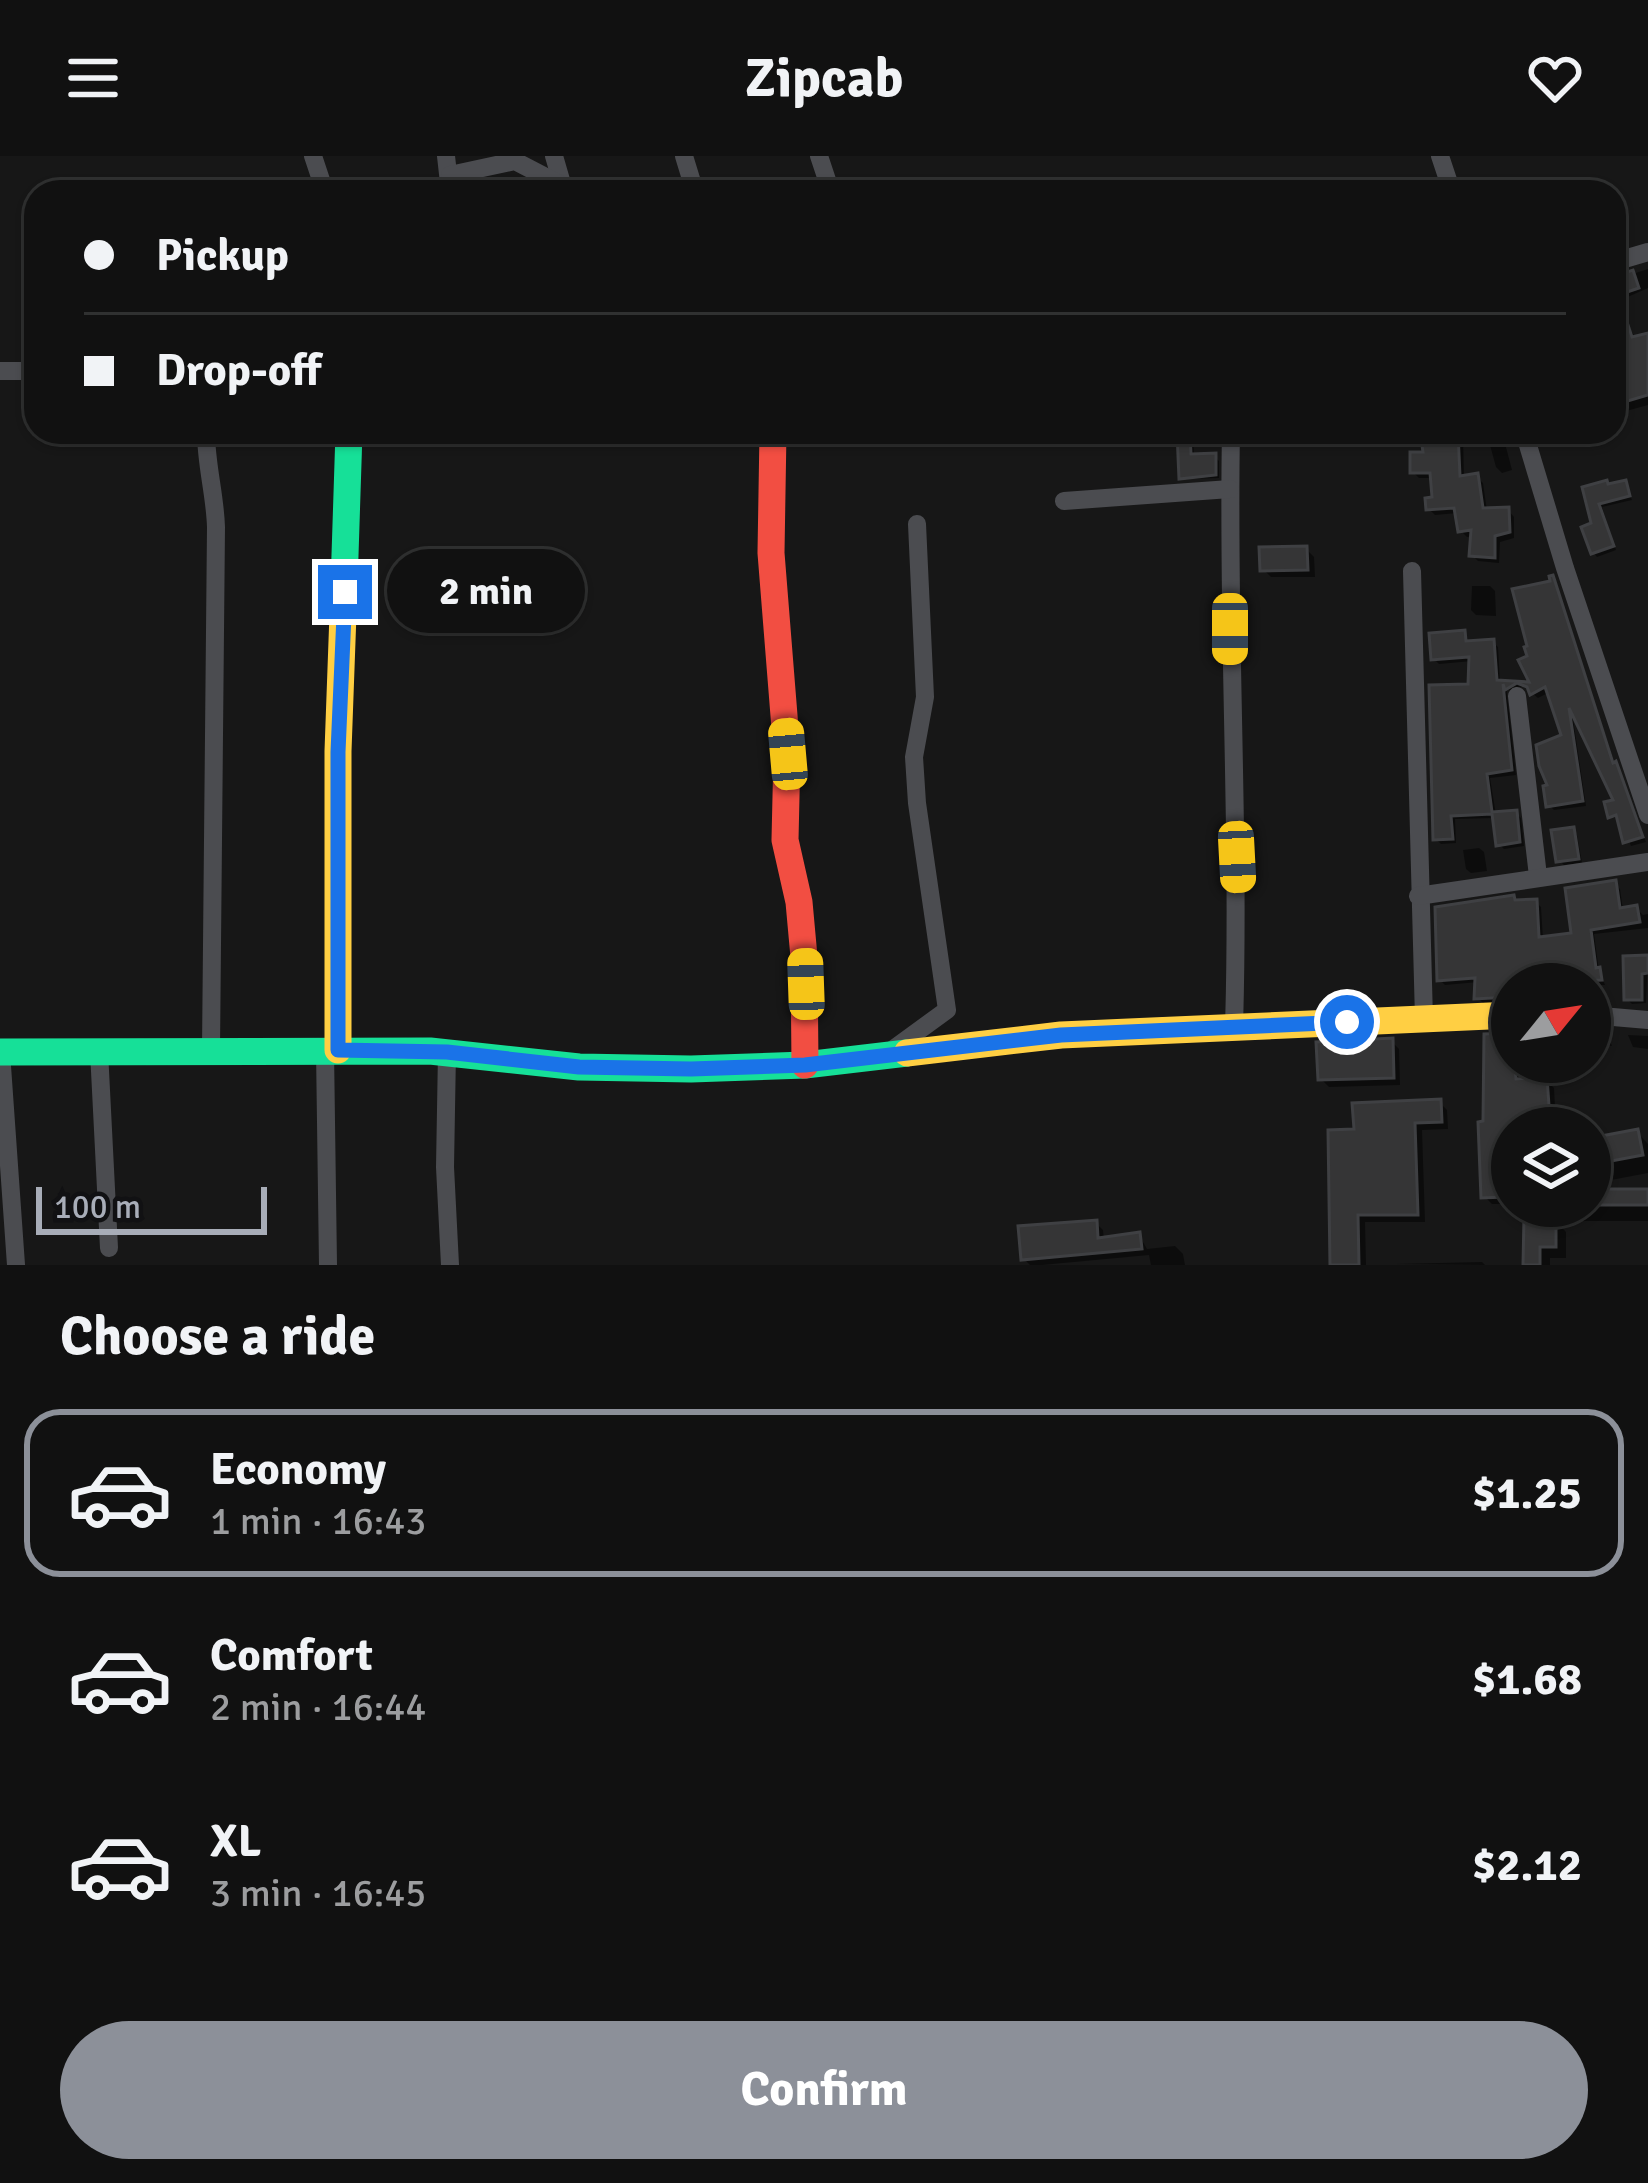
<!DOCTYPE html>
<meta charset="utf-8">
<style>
:root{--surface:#111;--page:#1e1f1f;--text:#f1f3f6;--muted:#9c9d9f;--line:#303131;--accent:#8c9099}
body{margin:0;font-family:Signika,sans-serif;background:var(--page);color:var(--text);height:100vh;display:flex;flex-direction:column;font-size:45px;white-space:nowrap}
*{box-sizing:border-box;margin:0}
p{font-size:39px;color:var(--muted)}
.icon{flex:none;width:66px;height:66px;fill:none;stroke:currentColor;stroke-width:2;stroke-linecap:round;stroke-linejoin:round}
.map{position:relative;height:1109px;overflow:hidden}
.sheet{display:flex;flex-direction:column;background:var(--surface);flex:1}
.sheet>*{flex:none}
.banner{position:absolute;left:24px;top:24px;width:1602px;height:264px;border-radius:36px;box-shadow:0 3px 9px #0004,0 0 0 3px var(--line);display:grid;align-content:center;height:264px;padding:0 60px;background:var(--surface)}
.needle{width:78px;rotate:60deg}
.tools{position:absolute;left:1491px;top:807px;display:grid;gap:24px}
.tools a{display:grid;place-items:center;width:120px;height:120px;border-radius:50%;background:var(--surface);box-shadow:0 3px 9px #0004,0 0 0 3px var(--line);font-size:60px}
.scale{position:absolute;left:36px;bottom:30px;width:231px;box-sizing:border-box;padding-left:12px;border:6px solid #a8adb8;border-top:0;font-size:33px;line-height:42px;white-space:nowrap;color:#a8adb8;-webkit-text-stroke:9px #111113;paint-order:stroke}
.end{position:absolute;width:54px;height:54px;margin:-27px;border:15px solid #1a73e8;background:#fff;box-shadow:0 0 0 6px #fff}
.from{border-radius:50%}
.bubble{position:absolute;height:84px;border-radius:42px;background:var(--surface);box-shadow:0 3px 9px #0004,0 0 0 3px var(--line);font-size:39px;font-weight:800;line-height:84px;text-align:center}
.car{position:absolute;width:36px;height:72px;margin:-36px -18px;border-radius:15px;box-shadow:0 0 9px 3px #0007;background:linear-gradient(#f5c518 24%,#345 0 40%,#f5c518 0 76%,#345 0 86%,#f5c518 0)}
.banner b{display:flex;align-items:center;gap:42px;height:114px;font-size:45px}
.banner b+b{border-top:3px solid var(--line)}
.banner i{width:30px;height:30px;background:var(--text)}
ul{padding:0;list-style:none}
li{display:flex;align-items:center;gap:36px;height:168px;margin:0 24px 18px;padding:0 36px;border:6px solid transparent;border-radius:36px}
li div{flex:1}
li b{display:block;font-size:45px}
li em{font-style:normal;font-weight:800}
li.current{border-color:var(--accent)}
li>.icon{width:108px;height:108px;stroke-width:1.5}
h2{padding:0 60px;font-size:54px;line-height:144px}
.primary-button{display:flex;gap:24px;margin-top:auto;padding:24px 60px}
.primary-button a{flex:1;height:138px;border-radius:72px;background:var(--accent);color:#fff;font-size:48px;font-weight:800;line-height:138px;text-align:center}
header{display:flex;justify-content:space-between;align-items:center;height:156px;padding:0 60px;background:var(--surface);font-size:54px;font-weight:800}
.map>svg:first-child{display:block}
.shadow{fill:#0007}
.building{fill:#353536;stroke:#3f4043;stroke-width:3}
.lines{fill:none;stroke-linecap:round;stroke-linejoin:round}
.street{stroke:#4b4c50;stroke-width:18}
.fast{stroke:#16e098;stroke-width:27}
.slow{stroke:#ffcf43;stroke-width:27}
.jam{stroke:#f24e42;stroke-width:27}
.route{stroke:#1a73e8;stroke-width:15}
</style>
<header><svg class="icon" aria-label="menu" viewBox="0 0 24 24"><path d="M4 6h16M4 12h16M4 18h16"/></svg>Zipcab<svg class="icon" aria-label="heart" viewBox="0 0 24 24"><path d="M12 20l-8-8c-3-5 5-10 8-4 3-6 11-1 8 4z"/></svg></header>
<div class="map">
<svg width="1648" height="1109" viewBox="0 0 1648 1109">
<rect width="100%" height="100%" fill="#171717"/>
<g class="shadow">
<polygon points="1648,113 1648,132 1614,147 1614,124"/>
<polygon points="1623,161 1636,183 1648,183 1648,249 1626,255 1618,247 1614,234 1614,165"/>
<polygon points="1118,276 1193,276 1194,301 1214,300 1219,305 1219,322 1184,323 1180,319 1179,278 1123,284"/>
<polygon points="1423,276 1502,276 1512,314 1502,317 1496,311 1487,278 1463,281 1464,322 1477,321 1483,327 1487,355 1508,354 1514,361 1514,382 1500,386 1499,407 1478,405 1472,399 1474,380 1467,381 1461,375 1458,357 1435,359 1429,353 1436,344 1434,322 1419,322 1413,316 1426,299"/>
<polygon points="1624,327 1632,344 1602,351 1616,394 1597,401 1593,396 1594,369 1586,333"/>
<polygon points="1306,393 1314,401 1315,421 1271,421 1263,413"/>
<polygon points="1553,423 1615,608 1646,686 1631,690 1620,664 1610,660 1617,646 1572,556 1586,650 1554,654 1549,649 1565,580 1550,536 1538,542 1523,530 1512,537 1506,530 1516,619 1490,622 1496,659 1516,657 1521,662 1524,690 1504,693 1499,688 1496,662 1455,663 1456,687 1441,688 1436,683 1471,531 1472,505 1439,508 1434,503 1464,477 1469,488 1493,486 1498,491 1500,527 1534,529 1530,501"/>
<polygon points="1472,430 1490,430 1495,435 1496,460 1476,459 1471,454"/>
<polygon points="1573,674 1577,679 1582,707 1564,709 1559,704"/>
<polygon points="1479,692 1484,696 1487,715 1471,717 1466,713 1463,694"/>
<polygon points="1615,728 1620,733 1623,754 1636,752 1643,759 1648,758 1648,772 1594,778 1599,815 1605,829 1512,828 1512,845 1483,847 1477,841 1478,826 1445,829 1440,824 1518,747 1536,746 1541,751 1543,784 1574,780"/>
<polygon points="1648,802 1646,847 1632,848 1627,843"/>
<polygon points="1590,875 1606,877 1612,890 1590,888"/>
<polygon points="1628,879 1648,880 1648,893 1633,891"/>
<polygon points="1391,885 1399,893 1400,929 1329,931 1321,923"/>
<polygon points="1512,906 1523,906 1522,925 1546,924 1554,932 1556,971 1512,972 1511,1048 1492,1048 1484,1040"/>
<polygon points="1439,946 1447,954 1448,973 1422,974 1425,1066 1365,1066 1366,1109 1334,1109 1357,976"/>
<polygon points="1637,976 1648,988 1648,1017 1611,1024 1594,1007"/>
<polygon points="1590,1036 1648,1036 1648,1065 1582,1065 1568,1050 1590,1050"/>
<polygon points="1555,1064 1566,1076 1566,1102 1550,1102 1550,1109 1526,1109"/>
<polygon points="1096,1067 1103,1074 1104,1084 1139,1079 1147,1093 1175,1090 1183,1098 1185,1109 1151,1109 1149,1099 1042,1109 1030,1109 1024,1103"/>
<polygon points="1482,1106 1485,1109 1396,1108"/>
</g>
<g class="building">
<polygon points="1633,114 1639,132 1618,139 1632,181 1648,177 1648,239 1614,249 1614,120"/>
<polygon points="1177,276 1190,276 1191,298 1216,297 1216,319 1179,323"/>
<polygon points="1420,276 1458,276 1460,320 1478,317 1483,352 1509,351 1510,376 1495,380 1495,402 1469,400 1471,374 1458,376 1454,352 1426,354 1425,342 1432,341 1430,317 1410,317 1410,296 1423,296"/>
<polygon points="1607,324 1608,328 1626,324 1630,340 1599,348 1614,390 1591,398 1581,371 1591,367 1582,331"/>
<polygon points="1307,390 1308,414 1260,415 1259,391"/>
<polygon points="1553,419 1613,607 1616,605 1643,681 1623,687 1616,659 1608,662 1604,646 1613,644 1569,552 1583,645 1546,651 1543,630 1547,629 1539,610 1536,589 1561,579 1545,531 1530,539 1527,531 1517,527 1505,534 1503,528 1512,614 1487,618 1492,656 1517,654 1520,686 1496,690 1492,658 1451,660 1453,683 1433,684 1429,529 1468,528 1469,501 1431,504 1429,477 1465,474 1466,485 1494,483 1497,524 1529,526 1518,504 1527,500 1524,491 1527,490 1512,433 1550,425 1549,420"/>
<polygon points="1574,671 1579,703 1556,706 1551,674"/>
<polygon points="1616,724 1620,752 1637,749 1640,766 1591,774 1596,812 1600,811 1602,824 1512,828 1512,841 1474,843 1475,822 1437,825 1435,751 1514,739 1515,744 1537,743 1539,781 1571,777 1565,732"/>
<polygon points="1648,799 1648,817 1642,818 1642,844 1624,844 1623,800"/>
<polygon points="1512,877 1516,923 1547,921 1550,964 1522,965 1522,972 1512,972 1512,1023 1503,1025 1505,1041 1481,1042 1478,966 1483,965 1484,878"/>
<polygon points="1393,882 1394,922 1318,924 1316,886"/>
<polygon points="1441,943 1442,966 1415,967 1418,1059 1358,1059 1359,1109 1330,1109 1328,974 1354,973 1352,947"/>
<polygon points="1638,973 1643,999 1590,1009 1590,992 1598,990 1596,981"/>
<rect x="1590" y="1033" width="58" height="16"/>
<polygon points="1524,1061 1556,1061 1556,1091 1540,1091 1540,1109 1523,1109"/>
<polygon points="1097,1064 1098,1082 1140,1076 1142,1093 1021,1104 1018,1070"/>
</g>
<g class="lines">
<g class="street">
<polyline points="313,0 325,36"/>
<polyline points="446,0 450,36"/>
<polyline points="554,0 563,31"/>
<polyline points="684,0 695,36"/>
<polyline points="819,0 831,36"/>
<polyline points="1440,0 1452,36"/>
<polyline points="450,19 515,5 563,30"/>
<polyline points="1614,106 1648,96"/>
<polyline points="0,215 36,215"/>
<path d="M206 276C206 309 215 338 216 371L211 893"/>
<path d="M1231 276C1227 475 1240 673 1234 871"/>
<polyline points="1524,276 1565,412 1648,659"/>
<polyline points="1064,345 1230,333"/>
<polyline points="1412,415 1424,863"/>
<polyline points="1517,540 1538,720"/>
<polyline points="1418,740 1648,706"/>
<polyline points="1590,859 1648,864"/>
<polyline points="325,894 328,1109"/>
<polyline points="99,895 109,1092"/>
<polyline points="1,896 16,1109"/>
<polyline points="447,896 445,1011 450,1109"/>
<polyline points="888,897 947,854 917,647 914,601 925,541 917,368"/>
</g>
<g class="fast">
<polyline points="344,430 349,276"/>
<polyline points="0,896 430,895 579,911 691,913 805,909 907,897"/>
</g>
<g class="slow">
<polyline points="338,894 338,595 344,430"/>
<polyline points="907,897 1061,879 1512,859"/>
</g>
<polyline class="jam" points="773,276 771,397 787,597 785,684 799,746 804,801 805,909"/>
</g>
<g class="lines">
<polyline class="route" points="345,436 338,596 338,894 447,896 579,911 691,913 805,909 1061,879 1347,866"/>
</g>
</svg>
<div class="tools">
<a><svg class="needle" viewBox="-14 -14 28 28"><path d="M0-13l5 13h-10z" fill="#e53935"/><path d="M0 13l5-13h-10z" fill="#9c9d9f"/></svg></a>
<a><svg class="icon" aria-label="layers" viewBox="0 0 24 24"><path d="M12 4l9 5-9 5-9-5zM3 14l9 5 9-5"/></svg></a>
</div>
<div class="scale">100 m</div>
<i class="end from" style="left:1347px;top:866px"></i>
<i class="end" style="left:345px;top:436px"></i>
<div class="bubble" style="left:387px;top:393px;width:198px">2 min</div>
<i class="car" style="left:1230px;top:473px;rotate:180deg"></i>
<i class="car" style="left:788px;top:598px;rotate:355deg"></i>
<i class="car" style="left:1237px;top:701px;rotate:177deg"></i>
<i class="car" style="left:806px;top:828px;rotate:358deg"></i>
<div class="banner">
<b><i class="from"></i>Pickup</b>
<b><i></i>Drop-off</b>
</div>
</div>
<section class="sheet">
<h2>Choose a ride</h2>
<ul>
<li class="current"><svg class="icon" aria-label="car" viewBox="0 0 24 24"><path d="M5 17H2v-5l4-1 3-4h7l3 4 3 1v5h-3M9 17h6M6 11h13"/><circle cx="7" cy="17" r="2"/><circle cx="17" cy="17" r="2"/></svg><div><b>Economy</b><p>1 min · 16:43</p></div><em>$1.25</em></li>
<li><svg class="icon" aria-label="car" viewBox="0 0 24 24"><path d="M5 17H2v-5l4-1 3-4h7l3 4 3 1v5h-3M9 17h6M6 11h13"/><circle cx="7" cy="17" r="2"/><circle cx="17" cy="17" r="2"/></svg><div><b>Comfort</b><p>2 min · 16:44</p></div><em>$1.68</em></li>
<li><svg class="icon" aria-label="car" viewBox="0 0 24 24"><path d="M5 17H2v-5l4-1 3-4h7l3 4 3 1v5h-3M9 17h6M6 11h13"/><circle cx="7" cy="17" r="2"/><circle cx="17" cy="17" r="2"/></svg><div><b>XL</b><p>3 min · 16:45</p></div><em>$2.12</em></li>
</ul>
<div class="primary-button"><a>Confirm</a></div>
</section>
